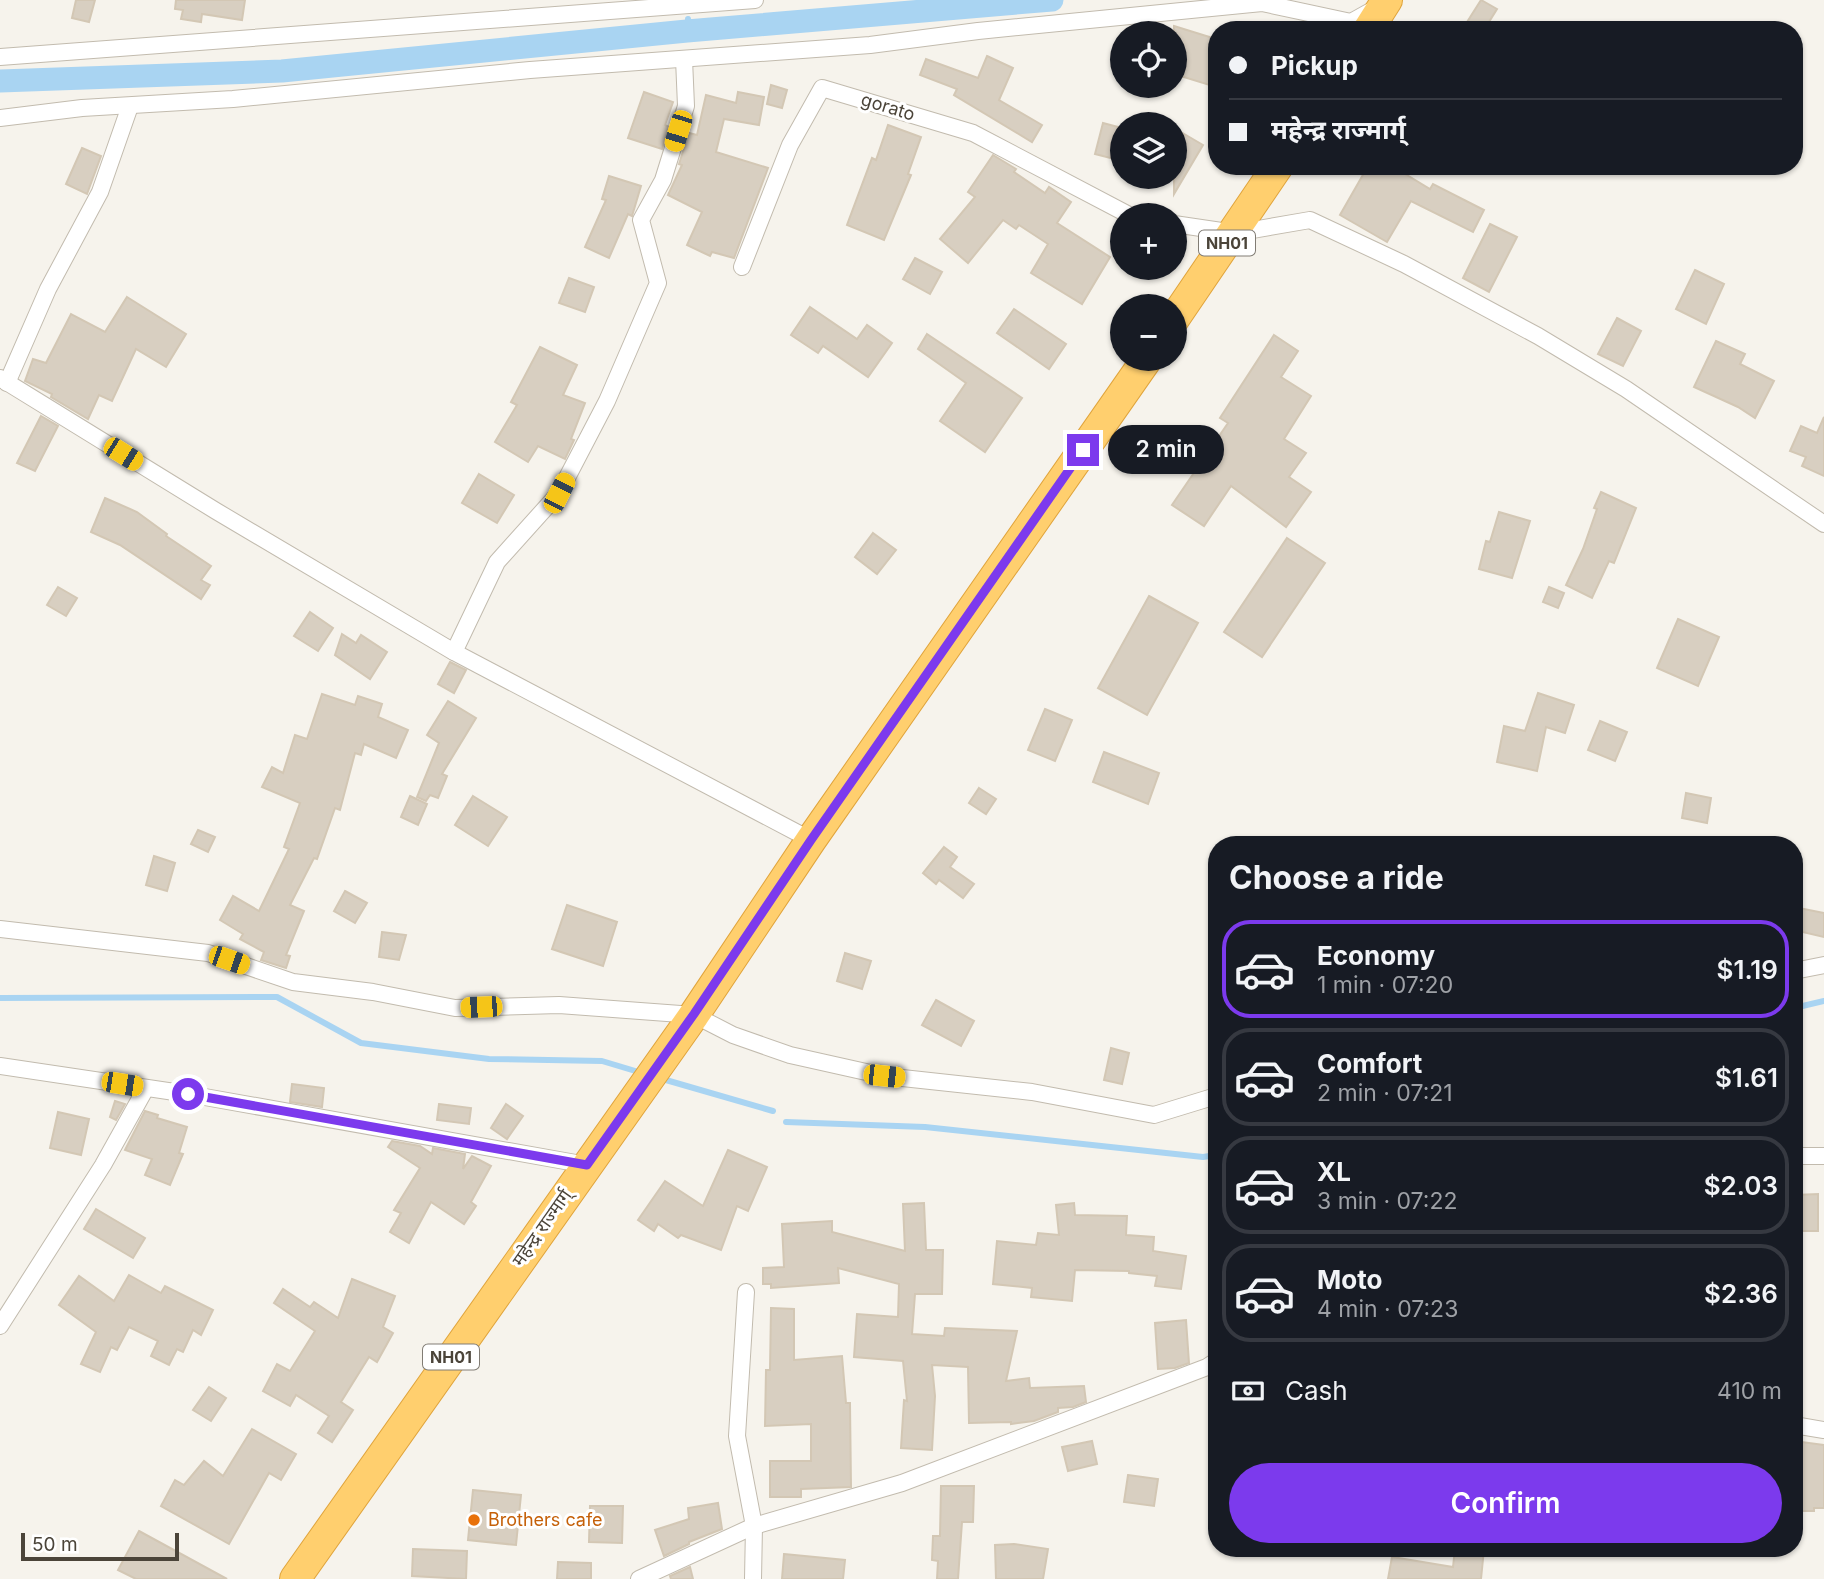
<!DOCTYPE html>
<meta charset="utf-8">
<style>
:root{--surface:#171b24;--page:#20242c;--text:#f1f3f6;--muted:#9ea1a6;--line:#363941;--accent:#7c3aed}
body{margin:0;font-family:Inter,"Noto Sans Devanagari",sans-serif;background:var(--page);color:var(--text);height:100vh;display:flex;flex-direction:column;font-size:26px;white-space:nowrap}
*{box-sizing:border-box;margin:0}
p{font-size:23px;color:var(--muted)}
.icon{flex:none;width:38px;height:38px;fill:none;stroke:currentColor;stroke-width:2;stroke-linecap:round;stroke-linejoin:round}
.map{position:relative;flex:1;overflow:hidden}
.details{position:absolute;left:1208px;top:836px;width:595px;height:721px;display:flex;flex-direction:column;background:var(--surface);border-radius:28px;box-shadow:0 2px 5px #0004}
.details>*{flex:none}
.guide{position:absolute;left:1208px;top:21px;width:595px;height:154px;border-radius:28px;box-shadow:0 2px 5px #0004;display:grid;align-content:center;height:154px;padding:0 21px;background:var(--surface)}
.fabs{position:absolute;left:1110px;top:21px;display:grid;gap:14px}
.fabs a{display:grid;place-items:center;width:77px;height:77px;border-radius:50%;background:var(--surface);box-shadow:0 2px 5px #0004;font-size:35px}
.scale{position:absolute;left:21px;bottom:18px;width:158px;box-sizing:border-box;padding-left:7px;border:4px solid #4b4439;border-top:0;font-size:19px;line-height:24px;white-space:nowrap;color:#4b4439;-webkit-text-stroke:5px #fff;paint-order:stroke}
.end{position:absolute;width:32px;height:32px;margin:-16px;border:9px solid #7c3aed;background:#fff;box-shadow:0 0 0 4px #fff}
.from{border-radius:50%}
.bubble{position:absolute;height:49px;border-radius:24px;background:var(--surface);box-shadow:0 2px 5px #0004;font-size:23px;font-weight:600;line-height:49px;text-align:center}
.car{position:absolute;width:21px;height:42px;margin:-21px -10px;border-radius:9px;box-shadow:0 0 5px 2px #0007;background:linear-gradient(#f5c518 24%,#345 0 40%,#f5c518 0 76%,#345 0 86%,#f5c518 0)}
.guide b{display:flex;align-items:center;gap:24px;height:66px;font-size:26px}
.guide b+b{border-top:2px solid var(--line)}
.guide i{width:18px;height:18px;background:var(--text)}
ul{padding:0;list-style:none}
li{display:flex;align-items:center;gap:21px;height:98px;margin:0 14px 10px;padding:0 7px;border:4px solid var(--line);border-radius:28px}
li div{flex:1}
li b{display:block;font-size:26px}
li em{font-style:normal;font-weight:600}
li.current{border-color:var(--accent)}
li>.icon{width:63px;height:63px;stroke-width:1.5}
h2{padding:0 21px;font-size:32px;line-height:84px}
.pay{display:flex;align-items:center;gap:18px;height:77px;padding:0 21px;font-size:26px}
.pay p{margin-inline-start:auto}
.button{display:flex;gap:14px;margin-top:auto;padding:14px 21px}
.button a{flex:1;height:80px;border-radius:42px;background:var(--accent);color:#fff;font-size:28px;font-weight:600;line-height:80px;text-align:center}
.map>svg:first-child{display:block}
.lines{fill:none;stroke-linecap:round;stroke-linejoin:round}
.stream{stroke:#a9d4f2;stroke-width:6}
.canal{stroke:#a9d4f2;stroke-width:23}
.building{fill:#d8cfc1;stroke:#d3c7b4;stroke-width:2}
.street-casing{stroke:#c2bbae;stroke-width:18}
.highway-casing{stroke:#e0a43c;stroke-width:32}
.street{stroke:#fff;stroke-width:16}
.highway{stroke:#ffcf6e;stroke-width:30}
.route{stroke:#7c3aed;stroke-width:9}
.food-dot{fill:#e8710a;stroke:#fff;stroke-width:2.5}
.labels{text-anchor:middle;stroke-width:6;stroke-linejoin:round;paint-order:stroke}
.shield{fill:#fff;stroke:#817c74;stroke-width:2}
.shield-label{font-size:16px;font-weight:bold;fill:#4b4439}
.street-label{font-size:18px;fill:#4b4439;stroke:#fff}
.food-label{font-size:18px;fill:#c56008;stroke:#fff;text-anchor:start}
</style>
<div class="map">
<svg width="1824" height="1579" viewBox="0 0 1824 1579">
<rect width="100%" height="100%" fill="#f6f3ec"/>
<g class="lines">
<g class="stream">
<polyline points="687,31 688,19"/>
<polyline points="0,998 277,997 361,1043 489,1059 602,1061 642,1073"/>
<polyline points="1794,1008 1824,1001"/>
<polyline points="659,1078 773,1111"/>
<polyline points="786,1122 925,1127 1203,1157 1216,1155"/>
</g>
<polyline class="canal" points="0,81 282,71 687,31 1052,0"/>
</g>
<g class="building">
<polygon points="76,0 95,0 89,22 72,18"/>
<polygon points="176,0 245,0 242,20 202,14 201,22 181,19 183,10 175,9"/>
<polygon points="1481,0 1497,9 1484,30 1462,30"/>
<polygon points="1174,26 1216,39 1216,87 1174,74"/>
<polygon points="987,56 1013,68 999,100 1042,125 1032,142 954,95 957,89 920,75 926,59 978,78"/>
<polygon points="771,85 787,90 782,108 767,104"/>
<polygon points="644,92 673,102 665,125 669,127 662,149 628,138"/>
<polygon points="738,92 764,97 759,125 724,119 716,152 768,168 734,258 712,252 710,256 687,245 702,212 668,195 682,165 679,164 689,133 697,135 706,95 736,103"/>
<polygon points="1103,123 1122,128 1122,161 1095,154"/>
<polygon points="888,125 921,137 908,174 911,175 884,240 847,225 872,158 876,160"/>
<polygon points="1174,128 1203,145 1174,194"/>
<polygon points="82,148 101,156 87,194 66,184"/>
<polygon points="993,155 1016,169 1014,172 1045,193 1049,187 1071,202 1057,223 1110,257 1082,304 1031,273 1048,244 1019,225 1016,229 1003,220 968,263 940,239 975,197 968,192"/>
<polygon points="1368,166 1392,166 1430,189 1433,184 1484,210 1473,232 1411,201 1387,242 1340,215"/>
<polygon points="609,176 641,186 632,216 628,214 609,258 585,247 606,200 602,199"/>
<polygon points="1490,224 1517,237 1489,292 1463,278"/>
<polygon points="915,258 942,272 930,294 903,279"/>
<polygon points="1695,270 1724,284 1706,324 1676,309"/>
<polygon points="569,278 594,287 585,312 559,303"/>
<polygon points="127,297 186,334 166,367 136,349 112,401 99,395 88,419 51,397 52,394 25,381 33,359 46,363 71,314 105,332"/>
<polygon points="810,307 857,339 867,325 892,343 868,377 823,346 818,353 791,335"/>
<polygon points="1014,309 1066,344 1049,369 997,333"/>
<polygon points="1617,318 1641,331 1623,366 1598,354"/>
<polygon points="927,334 1022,398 985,452 940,421 966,383 918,349"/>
<polygon points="1274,335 1298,351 1281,377 1311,396 1284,439 1306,453 1289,477 1311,492 1286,527 1231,486 1204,526 1172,505 1228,423 1220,418"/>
<polygon points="1716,341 1745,354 1740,364 1774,381 1755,418 1738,407 1694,387"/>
<polygon points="540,347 577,365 563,395 585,403 571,439 574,440 565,459 538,446 528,462 495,442 517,405 511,402"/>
<polygon points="41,416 58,426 35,471 17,463"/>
<polygon points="1824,417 1824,476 1802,466 1806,457 1790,451 1801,426 1817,433"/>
<polygon points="479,474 514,495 497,523 462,503"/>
<polygon points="1601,492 1636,508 1614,563 1609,561 1592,598 1566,585 1583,549 1597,509 1594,508"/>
<polygon points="105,498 137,512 167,534 166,536 211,566 201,580 210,585 201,599 120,545 91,532"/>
<polygon points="1499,512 1530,521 1512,578 1479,569 1486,541 1490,542"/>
<polygon points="873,533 896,550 877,574 855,557"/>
<polygon points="1287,538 1325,563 1262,657 1224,632"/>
<polygon points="58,587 77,598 66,616 47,605"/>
<polygon points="1549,587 1564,593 1558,608 1543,602"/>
<polygon points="1149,596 1198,623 1147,715 1098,688"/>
<polygon points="310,612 333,628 318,651 294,636"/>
<polygon points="1678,619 1719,637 1698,686 1657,668"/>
<polygon points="342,634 356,643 361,635 387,652 370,679 335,655"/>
<polygon points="450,662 466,670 454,693 438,684"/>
<polygon points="1538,693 1574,705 1565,733 1546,727 1537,771 1497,762 1504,726 1525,731"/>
<polygon points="322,694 355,705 358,696 382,704 378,717 408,730 396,758 364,744 361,755 355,753 340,810 335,808 317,859 314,858 290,905 304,911 286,955 290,956 286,968 261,960 264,952 240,939 243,934 220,920 233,896 259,911 289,849 284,847 300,803 262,787 272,767 283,773 295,735 307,739"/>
<polygon points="448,701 476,718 442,774 447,776 438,798 430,795 426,801 417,797 439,743 427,735"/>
<polygon points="1045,709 1072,720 1055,761 1028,750"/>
<polygon points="1600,721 1627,732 1615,761 1588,750"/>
<polygon points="1104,752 1159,773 1148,804 1093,782"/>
<polygon points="979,788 996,799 986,814 969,803"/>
<polygon points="1686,793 1711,798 1707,823 1682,818"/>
<polygon points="410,796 427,804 418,825 401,817"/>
<polygon points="473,796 507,817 488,846 455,825"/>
<polygon points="198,830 215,837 208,852 191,844"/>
<polygon points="944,847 957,857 950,867 974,884 963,898 939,880 936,884 923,873"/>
<polygon points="154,856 175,863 167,891 146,885"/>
<polygon points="345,891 367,903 355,923 334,911"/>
<polygon points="567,905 617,922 603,966 552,949"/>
<polygon points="1794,907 1824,913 1824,937 1794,930"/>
<polygon points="382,932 406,935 399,960 379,957"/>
<polygon points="845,953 871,961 862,989 837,981"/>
<polygon points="936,1000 974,1021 961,1046 922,1025"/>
<polygon points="1111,1048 1129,1053 1122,1084 1104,1080"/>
<polygon points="292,1084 324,1088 322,1107 290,1102"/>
<polygon points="115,1101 125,1104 116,1120 110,1117"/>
<polygon points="439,1104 471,1108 469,1124 437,1120"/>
<polygon points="506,1104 523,1116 507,1139 491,1128"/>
<polygon points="145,1111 158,1115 157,1118 187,1127 179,1153 183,1154 170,1185 145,1175 152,1159 125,1150"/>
<polygon points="58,1112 89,1119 81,1155 50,1148"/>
<polygon points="392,1141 420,1146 432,1154 433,1148 465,1154 463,1169 472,1156 491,1166 471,1202 476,1206 464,1224 431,1202 409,1243 390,1232 401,1213 394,1210 420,1168 388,1147"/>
<polygon points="728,1150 767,1167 748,1211 737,1206 721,1250 681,1235 678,1238 658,1224 654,1231 638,1220 665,1181 703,1206"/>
<polygon points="1818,1194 1818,1231 1794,1231 1794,1195"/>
<polygon points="924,1203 926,1250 943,1250 942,1294 915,1294 912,1334 944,1336 945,1328 1017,1331 1006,1381 1029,1378 1030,1388 1084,1386 1086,1402 1073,1407 1058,1408 1058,1412 1034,1421 1011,1424 1011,1422 969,1423 968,1367 932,1365 935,1396 932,1450 901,1448 904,1400 907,1401 903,1361 854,1357 857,1314 898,1317 899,1284 838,1268 839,1283 771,1288 771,1284 763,1284 763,1268 784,1267 782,1224 832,1221 832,1232 905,1251 903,1204"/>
<polygon points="1074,1203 1075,1215 1127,1216 1126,1235 1154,1237 1153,1251 1186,1256 1181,1289 1155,1286 1157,1276 1129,1273 1129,1271 1075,1270 1072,1301 1031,1297 1032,1288 993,1284 997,1241 1036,1245 1038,1233 1059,1235 1056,1205"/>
<polygon points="96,1209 145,1238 133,1258 84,1229"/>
<polygon points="129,1275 161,1293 165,1286 213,1310 201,1335 193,1330 183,1352 177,1349 169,1365 151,1356 158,1341 129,1327 117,1350 111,1347 100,1372 81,1364 96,1332 59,1305 79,1276 114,1301"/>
<polygon points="352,1279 395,1296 383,1327 393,1333 377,1362 369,1357 341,1402 353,1410 332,1442 318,1433 329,1416 296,1395 290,1406 263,1391 277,1364 290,1371 315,1331 274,1303 283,1289 310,1307 314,1302 338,1318"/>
<polygon points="771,1308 794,1309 794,1360 842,1356 846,1403 850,1403 851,1487 801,1489 801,1497 770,1497 770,1461 811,1461 811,1424 765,1426 766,1370 770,1370"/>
<polygon points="1186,1320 1189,1363 1175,1368 1158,1369 1155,1323"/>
<polygon points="209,1387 226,1398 211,1421 193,1410"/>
<polygon points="252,1429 296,1454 281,1480 269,1473 229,1544 161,1506 175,1480 184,1485 204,1461 223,1476"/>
<polygon points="1092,1441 1097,1464 1068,1471 1062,1447"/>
<polygon points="1794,1441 1824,1445 1824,1508 1814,1508 1814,1511 1796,1511"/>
<polygon points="1128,1475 1158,1479 1154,1506 1124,1502"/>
<polygon points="941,1486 974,1486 973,1522 962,1522 958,1579 937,1579 938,1561 932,1560 933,1536 940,1536"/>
<polygon points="473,1490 521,1495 516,1545 468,1540"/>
<polygon points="718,1503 722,1529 689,1542 689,1544 664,1556 655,1530 689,1519 688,1508"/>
<polygon points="590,1506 623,1506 622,1543 589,1542"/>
<polygon points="139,1531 227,1579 136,1579 118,1570"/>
<polygon points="1014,1544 1048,1549 1043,1579 996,1579 995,1545"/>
<polygon points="413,1549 467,1551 466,1579 412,1576"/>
<polygon points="1455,1549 1484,1549 1481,1579 1388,1579 1392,1557 1453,1567"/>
<polygon points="784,1554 845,1560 843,1579 782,1579"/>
<polygon points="558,1562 591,1563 591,1579 557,1579"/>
<polygon points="690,1567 693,1579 671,1579 670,1576"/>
</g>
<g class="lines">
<g class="street-casing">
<g id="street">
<polyline points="0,57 755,0"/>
<polyline points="0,118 82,108 233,99 530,70 870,45 978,31 1262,3 1351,22 1376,8"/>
<polyline points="1174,224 1235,233 1310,220 1404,264 1538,336 1626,389 1824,524"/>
<polyline points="742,267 790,145 822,88 973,133 1129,215"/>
<polyline points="0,378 216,511 454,652 811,840"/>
<polyline points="7,383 48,289 100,192 130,106"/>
<polyline points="454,652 497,562 559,493 607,401 658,283 641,220 663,180 686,106 684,59"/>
<polyline points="0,929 208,953 293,982 373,992 455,1008 559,1005 694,1015 733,1035 790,1055 884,1076 1032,1092 1154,1115 1216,1096"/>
<polyline points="1794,971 1824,965"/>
<polyline points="0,1066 188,1094 587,1165"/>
<polyline points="1794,1156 1824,1156"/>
<polyline points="746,1292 737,1436 754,1526 753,1579"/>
<polyline points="0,1326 103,1165 146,1088"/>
<polyline points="1794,1425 1824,1430"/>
<polyline points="639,1579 754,1526 902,1483 1207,1367 1216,1361"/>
</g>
</g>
<g class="highway-casing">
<g id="highway">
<polyline points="1368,30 1387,0"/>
<polyline points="1174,319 1278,166"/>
<polyline points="295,1579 694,1015 811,840 1147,359"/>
</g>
</g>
<use href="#street" class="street"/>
<use href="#highway" class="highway"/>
</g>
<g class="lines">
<polyline class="route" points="188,1094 587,1165 694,1014 811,840 1083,450"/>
</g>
<circle class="food-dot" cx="474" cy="1520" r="7"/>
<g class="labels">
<g class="shield">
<rect x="1199" y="230.5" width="56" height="25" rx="5"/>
<rect x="423" y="1344.5" width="56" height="25" rx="5"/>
</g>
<g class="shield-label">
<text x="1227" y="249">NH01</text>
<text x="451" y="1363">NH01</text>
</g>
<g class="street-label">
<text transform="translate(888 107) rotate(17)" y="6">gorato</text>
<text transform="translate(542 1228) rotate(-55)" y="6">महेन्द्र राज्मार्ग्</text>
</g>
<g class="food-label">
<text x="488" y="1526">Brothers cafe</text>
</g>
</g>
</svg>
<div class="fabs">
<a><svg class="icon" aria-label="locate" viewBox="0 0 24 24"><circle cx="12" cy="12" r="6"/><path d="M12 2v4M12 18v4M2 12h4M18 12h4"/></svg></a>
<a><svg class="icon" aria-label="layers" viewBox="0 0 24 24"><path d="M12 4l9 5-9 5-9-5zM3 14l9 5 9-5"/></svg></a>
<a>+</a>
<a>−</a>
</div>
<div class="scale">50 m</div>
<i class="end from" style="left:188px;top:1094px"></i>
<i class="end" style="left:1083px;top:450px"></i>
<div class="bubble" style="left:1108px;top:425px;width:116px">2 min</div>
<i class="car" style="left:678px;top:131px;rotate:197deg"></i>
<i class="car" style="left:123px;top:454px;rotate:122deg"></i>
<i class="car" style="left:559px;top:493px;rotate:27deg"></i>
<i class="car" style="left:229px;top:960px;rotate:109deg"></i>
<i class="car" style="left:481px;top:1007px;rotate:268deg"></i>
<i class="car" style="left:884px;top:1076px;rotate:96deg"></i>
<i class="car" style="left:122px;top:1084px;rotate:99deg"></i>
<div class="guide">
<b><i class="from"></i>Pickup</b>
<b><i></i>महेन्द्र राज्मार्ग्</b>
</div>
<section class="details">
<h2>Choose a ride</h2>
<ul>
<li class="current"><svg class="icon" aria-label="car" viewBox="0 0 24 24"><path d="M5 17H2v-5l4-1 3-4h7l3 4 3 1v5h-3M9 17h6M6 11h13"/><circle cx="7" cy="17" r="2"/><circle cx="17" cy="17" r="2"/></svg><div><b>Economy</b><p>1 min · 07:20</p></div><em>$1.19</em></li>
<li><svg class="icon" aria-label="car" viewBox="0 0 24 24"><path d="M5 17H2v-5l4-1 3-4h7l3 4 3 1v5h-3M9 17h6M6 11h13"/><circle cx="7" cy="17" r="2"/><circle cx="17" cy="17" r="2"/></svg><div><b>Comfort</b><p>2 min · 07:21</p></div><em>$1.61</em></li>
<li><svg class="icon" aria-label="car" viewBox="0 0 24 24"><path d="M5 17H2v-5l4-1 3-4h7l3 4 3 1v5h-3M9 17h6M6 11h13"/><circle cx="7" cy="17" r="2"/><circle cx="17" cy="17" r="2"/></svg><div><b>XL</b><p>3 min · 07:22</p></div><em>$2.03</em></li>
<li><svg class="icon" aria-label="car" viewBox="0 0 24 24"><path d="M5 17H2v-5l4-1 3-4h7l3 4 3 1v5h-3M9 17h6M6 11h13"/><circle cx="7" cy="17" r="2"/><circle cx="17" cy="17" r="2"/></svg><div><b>Moto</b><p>4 min · 07:23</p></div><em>$2.36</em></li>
</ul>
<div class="pay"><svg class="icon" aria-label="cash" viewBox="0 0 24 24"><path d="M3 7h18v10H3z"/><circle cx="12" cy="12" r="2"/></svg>Cash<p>410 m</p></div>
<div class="button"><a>Confirm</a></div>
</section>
</div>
